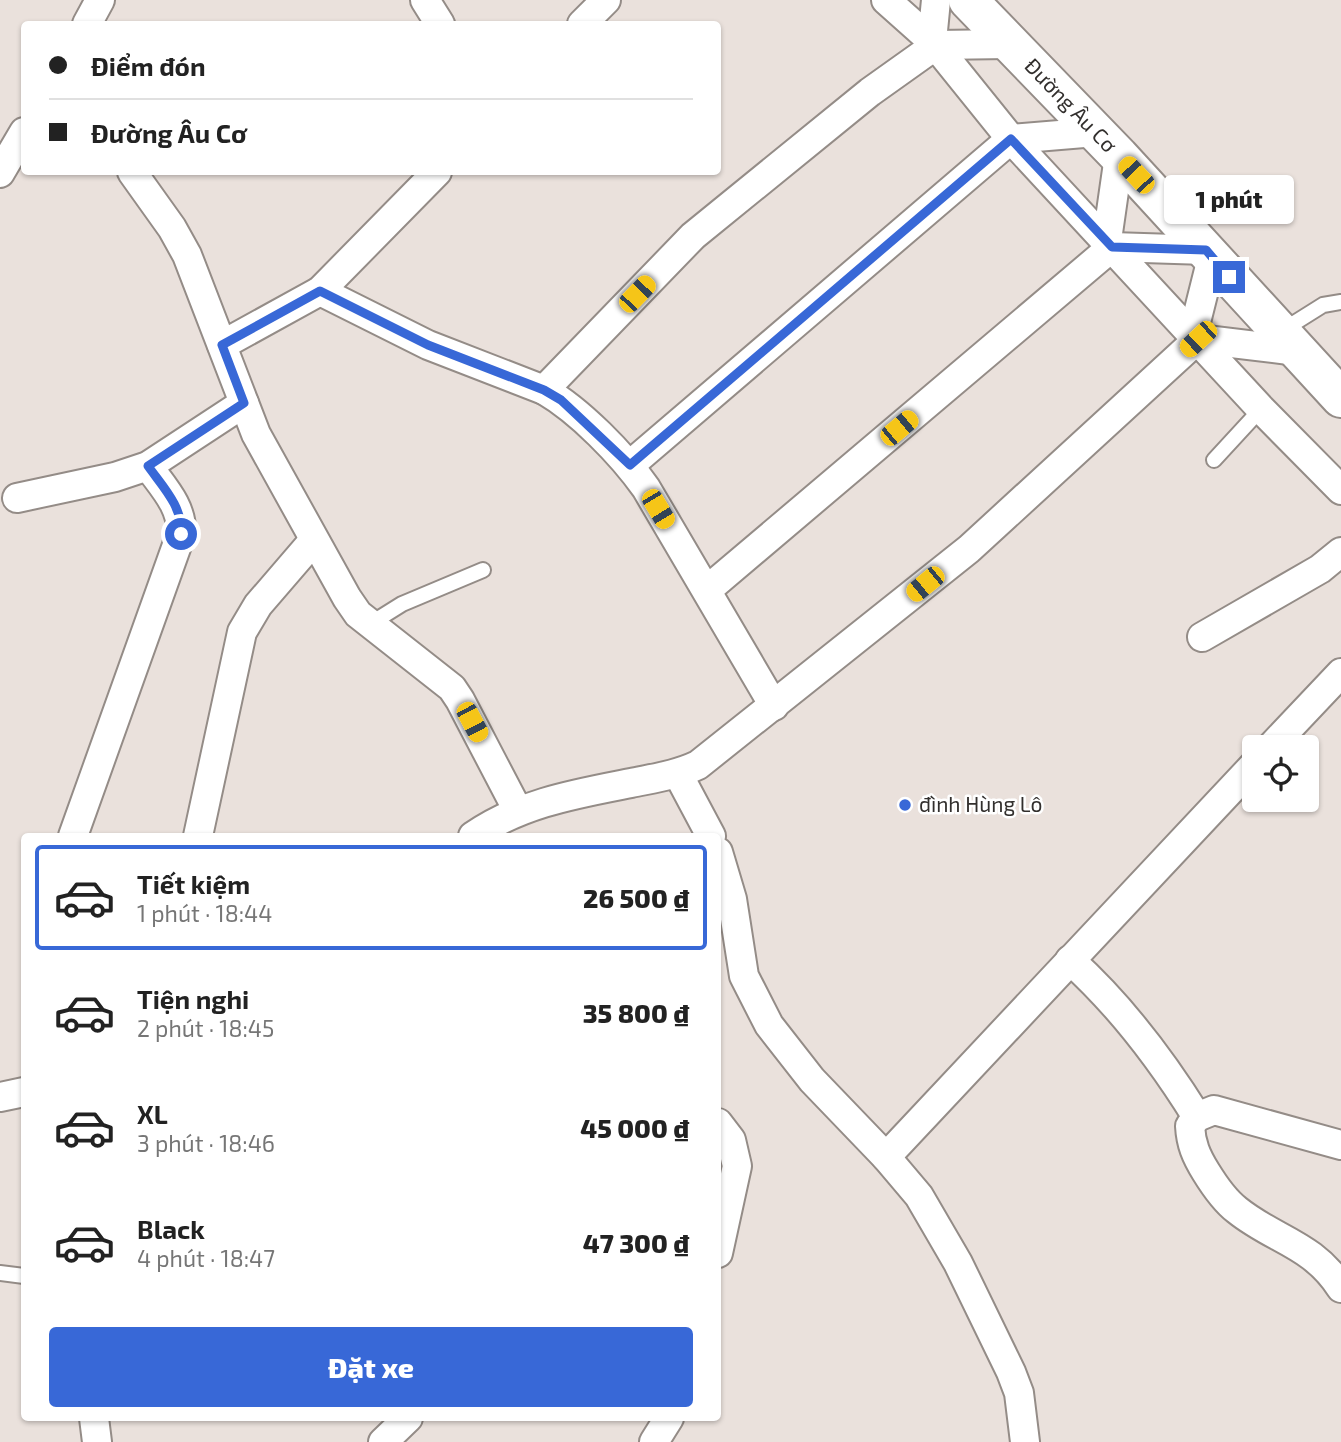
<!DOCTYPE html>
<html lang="vi">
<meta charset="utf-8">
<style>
:root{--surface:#fff;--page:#f2f2f2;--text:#222;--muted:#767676;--line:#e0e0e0;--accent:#3868d7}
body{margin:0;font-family:"Exo 2",sans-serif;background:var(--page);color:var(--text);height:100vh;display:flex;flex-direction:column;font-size:26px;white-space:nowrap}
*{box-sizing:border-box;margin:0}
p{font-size:23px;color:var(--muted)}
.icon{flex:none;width:38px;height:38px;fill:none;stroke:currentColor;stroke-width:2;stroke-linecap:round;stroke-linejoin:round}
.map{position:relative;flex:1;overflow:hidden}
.sheet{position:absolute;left:21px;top:833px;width:700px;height:588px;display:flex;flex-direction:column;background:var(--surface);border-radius:7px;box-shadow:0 2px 5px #0004}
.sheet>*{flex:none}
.banner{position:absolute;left:21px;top:21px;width:700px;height:154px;border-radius:7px;box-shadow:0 2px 5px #0004;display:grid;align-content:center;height:154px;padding:0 28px;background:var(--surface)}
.tools{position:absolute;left:1242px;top:735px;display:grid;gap:14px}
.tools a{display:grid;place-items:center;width:77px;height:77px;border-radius:7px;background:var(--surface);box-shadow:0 2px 5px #0004;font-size:35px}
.end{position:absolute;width:32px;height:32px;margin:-16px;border:9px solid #3868d7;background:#fff;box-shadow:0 0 0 4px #fff}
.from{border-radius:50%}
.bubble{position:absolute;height:49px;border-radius:7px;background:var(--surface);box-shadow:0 2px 5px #0004;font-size:23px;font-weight:800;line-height:49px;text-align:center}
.car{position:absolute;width:21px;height:42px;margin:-21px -10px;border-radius:9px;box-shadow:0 0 5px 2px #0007;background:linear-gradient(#f5c518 24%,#345 0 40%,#f5c518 0 76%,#345 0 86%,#f5c518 0)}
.banner b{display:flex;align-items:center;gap:24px;height:66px;font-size:26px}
.banner b+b{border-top:2px solid var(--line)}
.banner i{width:18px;height:18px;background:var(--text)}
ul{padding:12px 0 0;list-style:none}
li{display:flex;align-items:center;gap:21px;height:105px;margin:0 14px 10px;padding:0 14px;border:4px solid transparent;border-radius:7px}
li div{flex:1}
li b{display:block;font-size:26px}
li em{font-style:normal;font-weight:800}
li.active{border-color:var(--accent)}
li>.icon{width:63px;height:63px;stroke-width:1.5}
.action{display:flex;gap:14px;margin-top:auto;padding:14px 28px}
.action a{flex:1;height:80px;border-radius:7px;background:var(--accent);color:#fff;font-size:28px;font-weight:800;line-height:80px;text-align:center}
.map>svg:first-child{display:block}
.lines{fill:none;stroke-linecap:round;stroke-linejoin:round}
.service-casing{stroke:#948c87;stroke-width:18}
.minor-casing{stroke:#948c87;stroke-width:32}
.primary-casing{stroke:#948c87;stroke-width:42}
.service{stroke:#fff;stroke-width:14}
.minor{stroke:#fff;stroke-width:28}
.primary{stroke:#fff;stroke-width:38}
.route{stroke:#3868d7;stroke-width:9}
.poi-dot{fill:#3868d7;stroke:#fff;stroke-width:2.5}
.labels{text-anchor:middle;stroke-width:5;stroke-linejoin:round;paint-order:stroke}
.street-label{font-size:21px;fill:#322f2d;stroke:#fff}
.poi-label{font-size:21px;fill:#322f2d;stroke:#fff;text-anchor:start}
</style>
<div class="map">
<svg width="1341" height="1442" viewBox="0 0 1341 1442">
<rect width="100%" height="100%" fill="#eae1dc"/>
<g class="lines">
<g class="service-casing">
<g id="service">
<polyline points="1280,332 1323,305 1341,302"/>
<polyline points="1214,460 1261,409"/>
<polyline points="370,624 402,604 483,570"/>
<polyline points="0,1273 24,1276"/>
</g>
</g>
<g class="minor-casing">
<g id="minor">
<polyline points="425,0 440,24"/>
<polyline points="886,0 932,41 1011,139 1261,409 1341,490"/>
<polyline points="87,24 100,0"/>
<polyline points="582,24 606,0"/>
<polyline points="932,41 936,0"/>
<polyline points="132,172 172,228 187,255 256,434 347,598 358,614 452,688 460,700 518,811"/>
<polyline points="0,173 24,132"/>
<polyline points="1107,240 1119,156"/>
<path d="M320 291 428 345 544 390C580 411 622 454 646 488L774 706"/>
<polyline points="1193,334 1212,258"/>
<polyline points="222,345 320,291 437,172"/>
<polyline points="544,390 693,236 870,92 936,45 1009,44"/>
<polyline points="630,465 1011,139 1096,132"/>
<polyline points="17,498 115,477 148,466 244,403"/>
<polyline points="707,590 1112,247 1206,250"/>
<polyline points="1202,637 1320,569 1341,552"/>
<polyline points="1271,747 1341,673"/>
<polyline points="678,774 711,836"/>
<path d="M73 836 181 534C183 507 163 487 148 466"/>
<polyline points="198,836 242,632 258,605 314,540"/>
<path d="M473 836C521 803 575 794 631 783 655 778 677 775 698 765L969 549 1198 339 1297 351"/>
<polyline points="718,852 732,899 744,976 769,1025 812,1080 886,1157 919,1196 958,1263 1011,1372 1019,1393 1025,1442"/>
<path d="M1070 960C1121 1006 1161 1059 1197 1117"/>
<polyline points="0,1097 24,1092"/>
<polyline points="718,1123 731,1140 737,1166 718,1253"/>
<path d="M1341 1145 1214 1110 1197 1117 1190 1126C1191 1144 1196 1156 1206 1172 1214 1185 1224 1200 1237 1210 1274 1240 1313 1244 1341 1288"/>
<polyline points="886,1157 1255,764"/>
<polyline points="94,1418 97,1442"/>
<polyline points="383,1442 408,1418"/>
<polyline points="654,1442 669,1418"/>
</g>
</g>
<g class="primary-casing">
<g id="primary">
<path id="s1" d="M968 0 1119 156 1341 398"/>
</g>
</g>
<use href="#service" class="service"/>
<use href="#minor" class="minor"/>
<use href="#primary" class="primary"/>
</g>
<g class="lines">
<path class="route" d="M181 534C183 507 163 487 148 466L244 403 222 345 320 291 428 345 544 390 561 400 630 465 1011 139 1112 247 1206 250 1229 277"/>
</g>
<circle class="poi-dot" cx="905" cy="805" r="7"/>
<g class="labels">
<g class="street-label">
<text dy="7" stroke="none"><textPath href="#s1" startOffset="147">Đường Âu Cơ</textPath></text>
</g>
<g class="poi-label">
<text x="919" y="812">đình Hùng Lô</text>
</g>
</g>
</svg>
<div class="tools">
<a><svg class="icon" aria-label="locate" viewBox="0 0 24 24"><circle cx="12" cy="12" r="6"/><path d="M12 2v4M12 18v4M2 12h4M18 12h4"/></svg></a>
</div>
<i class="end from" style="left:181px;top:534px"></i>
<i class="end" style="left:1229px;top:277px"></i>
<div class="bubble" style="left:1164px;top:175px;width:130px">1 phút</div>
<i class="car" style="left:1136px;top:175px;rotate:317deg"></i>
<i class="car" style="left:637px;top:294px;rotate:44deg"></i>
<i class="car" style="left:1198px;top:339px;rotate:227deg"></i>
<i class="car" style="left:899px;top:428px;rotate:50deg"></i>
<i class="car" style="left:658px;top:509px;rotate:149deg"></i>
<i class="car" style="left:925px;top:584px;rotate:231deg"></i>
<i class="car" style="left:472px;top:722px;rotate:152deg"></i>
<div class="banner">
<b><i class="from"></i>Điểm đón</b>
<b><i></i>Đường Âu Cơ</b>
</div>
<section class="sheet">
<ul>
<li class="active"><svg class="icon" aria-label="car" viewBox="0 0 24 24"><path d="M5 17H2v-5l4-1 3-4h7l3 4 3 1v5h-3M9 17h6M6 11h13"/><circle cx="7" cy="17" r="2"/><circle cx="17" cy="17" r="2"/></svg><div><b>Tiết kiệm</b><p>1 phút · 18:44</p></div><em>26 500 ₫</em></li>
<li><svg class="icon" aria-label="car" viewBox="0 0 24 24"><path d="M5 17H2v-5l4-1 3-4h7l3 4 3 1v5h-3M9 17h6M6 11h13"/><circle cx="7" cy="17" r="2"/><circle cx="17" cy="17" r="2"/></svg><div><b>Tiện nghi</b><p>2 phút · 18:45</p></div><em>35 800 ₫</em></li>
<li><svg class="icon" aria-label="car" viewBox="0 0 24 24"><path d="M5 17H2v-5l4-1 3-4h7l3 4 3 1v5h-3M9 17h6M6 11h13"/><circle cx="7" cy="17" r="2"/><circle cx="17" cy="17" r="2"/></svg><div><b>XL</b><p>3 phút · 18:46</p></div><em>45 000 ₫</em></li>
<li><svg class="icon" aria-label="car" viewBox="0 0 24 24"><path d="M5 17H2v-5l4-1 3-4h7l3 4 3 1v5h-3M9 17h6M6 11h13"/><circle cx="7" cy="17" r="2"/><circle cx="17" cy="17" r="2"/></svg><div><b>Black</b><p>4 phút · 18:47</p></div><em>47 300 ₫</em></li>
</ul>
<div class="action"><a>Đặt xe</a></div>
</section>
</div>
